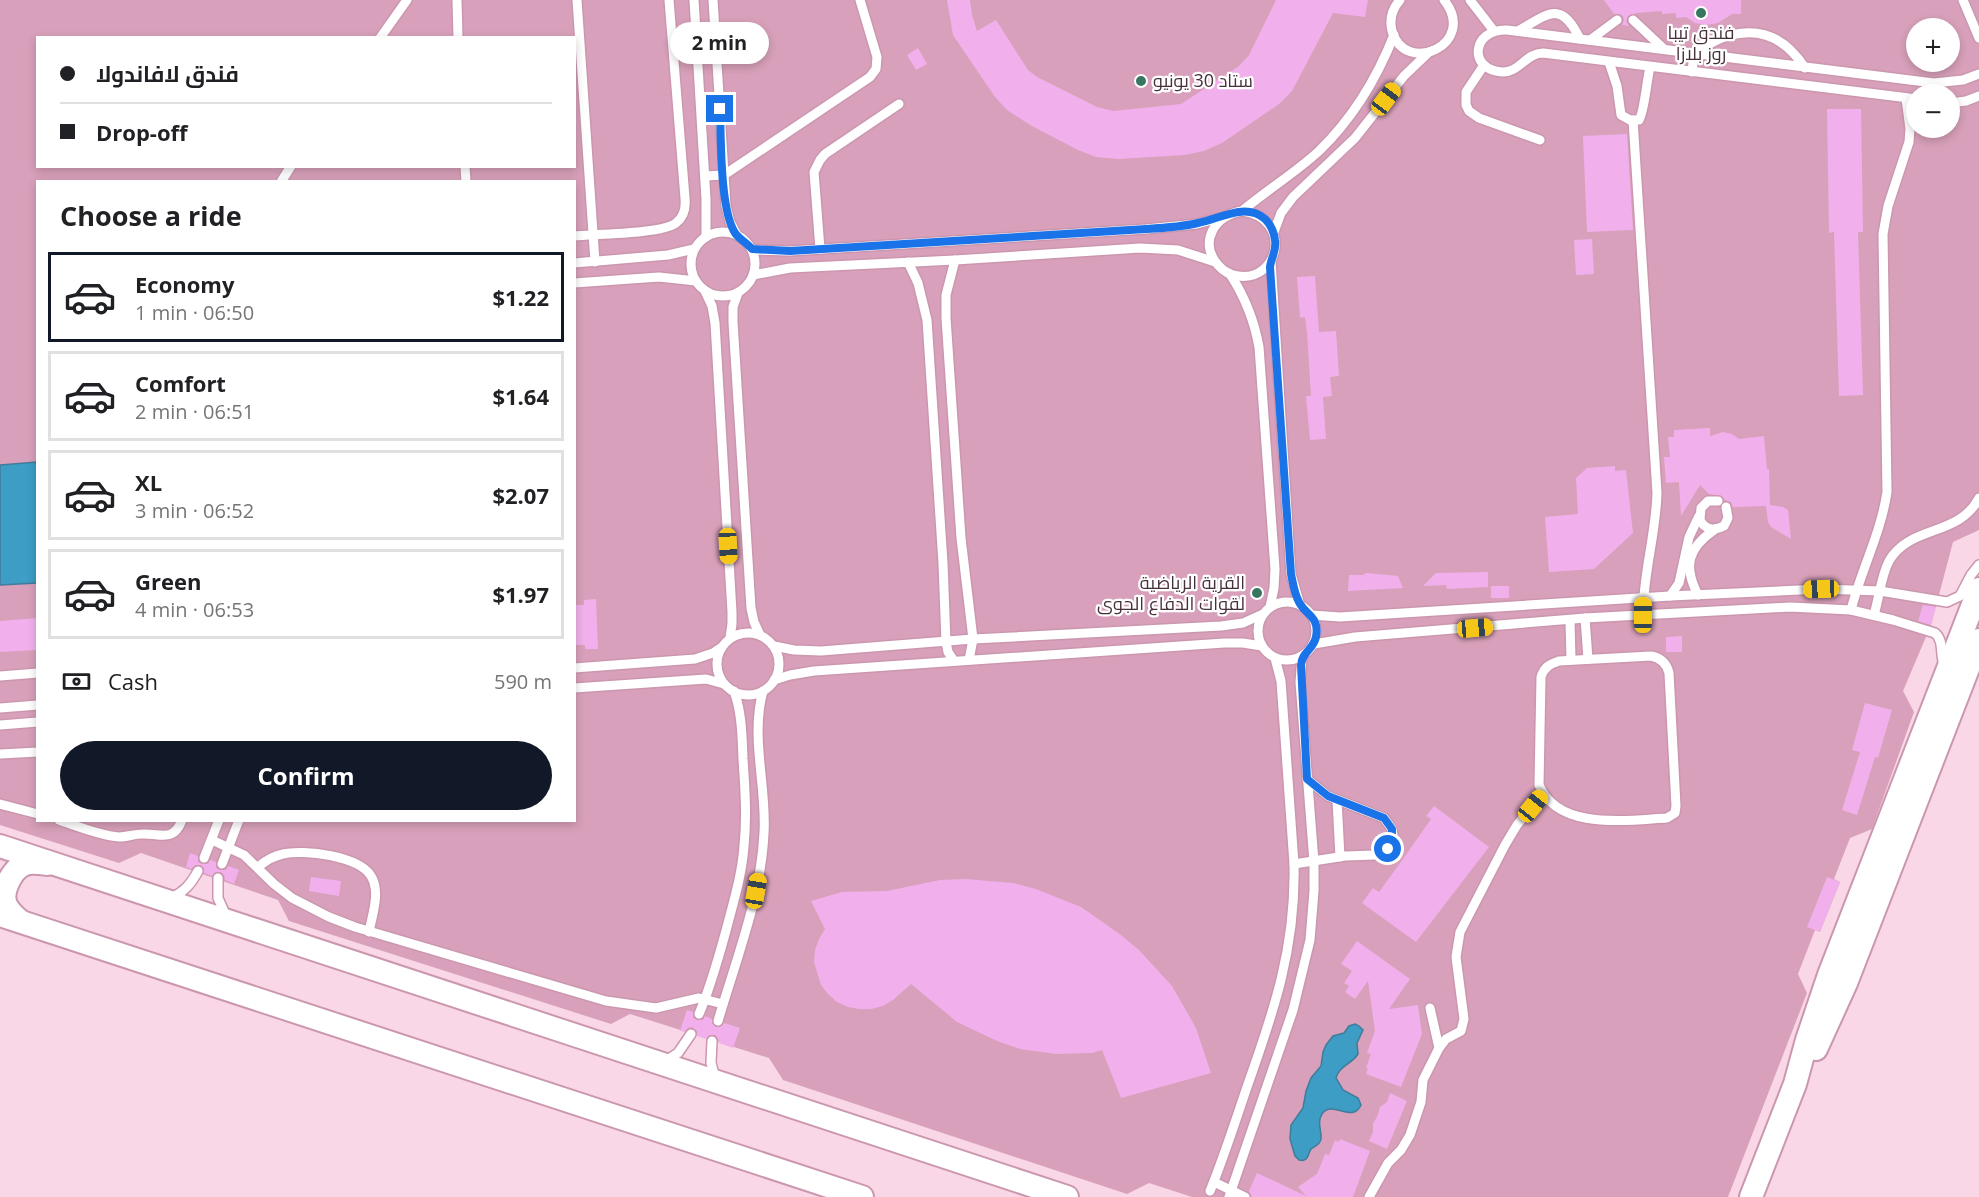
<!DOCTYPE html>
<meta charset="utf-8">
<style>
:root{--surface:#fff;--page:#f2f2f2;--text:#202124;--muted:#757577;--line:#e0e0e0;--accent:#111827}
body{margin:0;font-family:"Open Sans",Cairo,sans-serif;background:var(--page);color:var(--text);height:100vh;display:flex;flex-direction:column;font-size:22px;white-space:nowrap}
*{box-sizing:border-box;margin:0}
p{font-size:20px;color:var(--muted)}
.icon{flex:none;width:33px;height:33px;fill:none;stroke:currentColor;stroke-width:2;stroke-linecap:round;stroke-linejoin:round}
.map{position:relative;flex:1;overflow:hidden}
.drawer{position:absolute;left:36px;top:180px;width:540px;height:642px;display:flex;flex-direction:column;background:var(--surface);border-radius:0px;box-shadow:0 3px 9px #0003}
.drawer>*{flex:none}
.hud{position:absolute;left:36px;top:36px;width:540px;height:132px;border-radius:0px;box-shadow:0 3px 9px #0003;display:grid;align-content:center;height:132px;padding:0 24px;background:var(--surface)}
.tools{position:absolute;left:1906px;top:18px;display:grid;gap:12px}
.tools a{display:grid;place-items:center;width:54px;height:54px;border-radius:50%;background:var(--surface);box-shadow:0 3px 9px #0003;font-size:30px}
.end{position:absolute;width:27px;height:27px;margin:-14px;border:8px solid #1a73e8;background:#fff;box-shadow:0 0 0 3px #fff}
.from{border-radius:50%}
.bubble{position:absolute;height:42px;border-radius:21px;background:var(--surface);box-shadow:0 3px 9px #0003;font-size:20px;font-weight:700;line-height:42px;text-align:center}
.car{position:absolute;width:18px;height:36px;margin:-18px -9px;border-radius:8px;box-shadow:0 0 4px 2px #0007;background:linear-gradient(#f5c518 24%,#345 0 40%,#f5c518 0 76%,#345 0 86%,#f5c518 0)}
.hud b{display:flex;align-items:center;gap:21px;height:57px;font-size:22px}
.hud b+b{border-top:2px solid var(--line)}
.hud i{width:15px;height:15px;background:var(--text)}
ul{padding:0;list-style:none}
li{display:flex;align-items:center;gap:18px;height:90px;margin:0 12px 9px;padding:0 12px;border:3px solid var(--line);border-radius:0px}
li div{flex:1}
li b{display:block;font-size:22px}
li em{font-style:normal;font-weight:700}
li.active{border-color:var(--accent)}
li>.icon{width:54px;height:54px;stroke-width:1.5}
h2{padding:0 24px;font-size:27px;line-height:72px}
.pay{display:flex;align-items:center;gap:15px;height:66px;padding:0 24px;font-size:22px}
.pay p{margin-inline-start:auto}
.button{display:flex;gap:12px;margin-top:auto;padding:12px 24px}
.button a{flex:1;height:69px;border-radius:36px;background:var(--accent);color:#fff;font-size:24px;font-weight:700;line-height:69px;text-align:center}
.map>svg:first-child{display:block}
.green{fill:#d8a0ba;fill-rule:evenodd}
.water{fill:#3d9dc5;stroke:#407c9b;stroke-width:1.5}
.building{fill:#f1b0eb}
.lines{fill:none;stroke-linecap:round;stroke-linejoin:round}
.service-casing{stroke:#cb97af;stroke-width:12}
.tertiary-casing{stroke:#cb97af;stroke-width:26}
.service{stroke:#fff;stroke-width:9}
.tertiary{stroke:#fff;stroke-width:22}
.route{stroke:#1a73e8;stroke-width:8}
.poi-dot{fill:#397662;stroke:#fff;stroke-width:2}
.labels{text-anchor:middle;stroke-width:4.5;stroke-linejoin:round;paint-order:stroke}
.poi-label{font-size:18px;fill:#46303a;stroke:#fff}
</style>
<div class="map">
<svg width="1979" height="1197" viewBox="0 0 1979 1197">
<rect width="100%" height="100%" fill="#f9d7e6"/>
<path class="green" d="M0 0H1979V530L1953 542 1931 625 1903 691 1914 712 1872 829 1850 838 1834 879 1840 882 1820 932 1815 930 1798 974 1807 993 1728 1197H1192L1149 1183 1127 1194 783 1080 769 1058 630 1014 611 1024 289 921 278 900 141 853 119 863 0 825ZM1917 28H1950V62H1917ZM38 38H574V166H38ZM1917 94H1950V128H1917ZM38 182H574V820H38Z"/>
<g class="water">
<polygon points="37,462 37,583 0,585 0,465"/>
<path d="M1355 1024 1359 1026 1363 1030 1357 1043 1358 1054C1352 1064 1339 1066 1336 1078L1343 1090 1358 1098 1361 1105C1352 1125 1330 1097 1321 1116 1317 1124 1322 1131 1321 1139 1320 1145 1315 1146 1311 1149 1308 1153 1309 1159 1304 1160 1302 1161 1301 1160 1299 1160L1295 1156 1290 1139 1291 1125 1303 1108 1306 1091 1311 1078 1321 1066 1323 1052 1326 1045 1333 1036 1344 1033 1349 1026Z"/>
</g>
<g class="building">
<polygon points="947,0 970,0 972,15 977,31 996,20 1028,70 1037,77 1097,107 1113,111 1181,104 1239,66 1249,55 1276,0 1368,0 1365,17 1333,13 1292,91 1279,104 1222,143 1204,151 1185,155 1119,159 1096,157 1078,150 1030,125 1007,110 995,97 953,35"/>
<polygon points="1604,0 1741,0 1741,14 1732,14 1718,23 1706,25 1695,23 1686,17 1676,18 1676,13 1662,14 1662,11 1637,13 1628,16 1626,21 1629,26 1622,25 1624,20 1623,16 1619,14 1614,14"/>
<polygon points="918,48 927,64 916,70 907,55"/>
<polygon points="1827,109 1861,109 1863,232 1858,232 1863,395 1839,396 1834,232 1829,233"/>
<polygon points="1627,134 1633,230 1587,232 1583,136"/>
<polygon points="1592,239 1594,274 1576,275 1574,240"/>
<polygon points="1315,276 1319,332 1336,331 1339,376 1330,377 1332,396 1323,397 1326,439 1310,440 1306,396 1311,396 1307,333 1305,317 1300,318 1297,277"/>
<polygon points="1710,428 1710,436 1723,432 1732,434 1739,439 1764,436 1767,469 1769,469 1770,505 1783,507 1788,510 1791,539 1771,527 1768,522 1766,506 1733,507 1731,502 1725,500 1722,496 1709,494 1700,485 1681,516 1679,482 1666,483 1664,457 1670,457 1668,437 1674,437 1674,430"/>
<polygon points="1615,466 1615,471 1626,470 1633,533 1594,569 1549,572 1545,517 1578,514 1576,478 1587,468"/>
<polygon points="1488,572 1488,587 1447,589 1446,585 1423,586 1436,573"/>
<polygon points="1366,573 1398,576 1403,588 1348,591 1349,575 1363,575"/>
<rect x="1491" y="586" width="18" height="12"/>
<polygon points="596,599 598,649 585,649 585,645 574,645 574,605 584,605 584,600"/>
<polygon points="1923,605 1936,607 1931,625 1918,621"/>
<polygon points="38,618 38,650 0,652 0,621"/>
<polygon points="1682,636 1682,652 1666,652 1666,637"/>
<polygon points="1865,703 1892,710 1878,758 1875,757 1857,815 1842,810 1860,752 1852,750"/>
<polygon points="1434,806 1489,847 1416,942 1362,903 1373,888 1379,892 1403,859 1431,819 1426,816"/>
<polygon points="190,853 198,856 198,862 202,864 208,864 210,860 216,862 216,868 220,870 226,870 228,866 239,870 234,884 225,880 224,875 221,872 215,872 212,876 204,873 204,868 201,865 195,865 191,869 186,867"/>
<polygon points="311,877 341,881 339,896 309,891"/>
<polygon points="1827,877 1840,882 1820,932 1807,927"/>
<polygon points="965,879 1013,883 1036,889 1081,907 1121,935 1139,950 1172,986 1196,1028 1211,1073 1121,1098 1102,1050 1092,1053 1056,1054 1020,1049 997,1041 957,1022 911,984 893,1000 883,1006 871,1009 859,1009 848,1007 837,1002 828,994 821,985 814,962 815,950 819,939 825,929 811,901 842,892 887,891 940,880"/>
<polygon points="1357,941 1410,979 1389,1009 1418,1005 1422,1034 1401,1087 1366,1074 1368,1068 1366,1068 1371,1054 1367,1053 1375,1031 1368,981 1355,999 1345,992 1349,986 1344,983 1352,971 1341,964"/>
<polygon points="687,1010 693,1012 693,1018 697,1020 703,1020 705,1016 712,1019 712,1023 715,1027 720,1027 724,1023 740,1028 733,1048 719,1043 718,1038 715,1035 709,1035 706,1039 697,1036 697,1031 692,1027 688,1028 684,1032 680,1031"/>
<polygon points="1390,1093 1407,1101 1387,1149 1369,1141 1373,1132 1373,1123 1377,1117 1380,1107 1387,1102"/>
<polygon points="1340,1139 1370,1151 1353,1197 1252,1197 1249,1191 1257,1173 1306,1196 1298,1187 1317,1174 1325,1154 1329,1155 1335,1140 1339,1142"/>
</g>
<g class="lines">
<g class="service-casing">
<g id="service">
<polyline points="457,0 458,38"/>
<polyline points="577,0 595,262"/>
<polyline points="694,0 706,199 706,237"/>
<polyline points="713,0 726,206 730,222 737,235"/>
<path d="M1400 0C1392 9 1389 19 1392 31 1405 77 1479 44 1444 0"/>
<polyline points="1470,0 1494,31"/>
<polyline points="1963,0 1979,38"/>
<polyline points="1633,20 1664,49"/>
<path d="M1518 31C1549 13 1561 0 1580 39"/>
<polyline points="380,38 407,0"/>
<polyline points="1590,40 1617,20"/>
<path d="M1609 62 1617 86 1621 115 1630 120H1639C1644 114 1647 79 1650 67"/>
<polyline points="1484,65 1466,92 1466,105 1469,111 1479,118 1540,140"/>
<path d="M1692 72 1694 53C1705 47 1716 39 1728 36 1762 26 1787 40 1805 68"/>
<path d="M1917 99 1543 53C1526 53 1519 73 1502 72 1468 70 1471 29 1507 30L1934 83 1963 80 1979 74"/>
<polyline points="1950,103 1966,101 1979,96"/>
<path d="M1633 120 1657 493C1656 534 1643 574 1643 615"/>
<polyline points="465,166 466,182"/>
<polyline points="705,176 724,175 870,77 876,69 877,57 860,0"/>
<polyline points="281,182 291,166"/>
<path d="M1242 211C1293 218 1280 282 1238 276 1230 275 1224 272 1218 265 1198 242 1215 215 1242 211 1267 190 1295 173 1319 151 1352 119 1377 78 1394 35"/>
<polyline points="1274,232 1281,213 1293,197 1355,138 1404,76 1429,52"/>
<circle cx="723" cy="264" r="32"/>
<path d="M574 236C595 234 662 234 676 223 684 217 686 208 685 198L669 0"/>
<polyline points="820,249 814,172 820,160 825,154 899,104"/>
<polyline points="752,250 790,251 1146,229 1197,224 1224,217"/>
<polyline points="955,260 946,295 946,318 961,538 973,639 969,660"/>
<polyline points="1271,261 1291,574 1300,605"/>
<polyline points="908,262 918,283 927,320 943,563 946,642 948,652 954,661"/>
<polyline points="574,263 668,255 694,249"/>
<path d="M1230 274C1245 297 1254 319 1259 347L1275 569 1274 588 1270 607"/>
<polyline points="753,275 790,268 955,260 1140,248 1178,250 1215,262"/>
<polyline points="574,283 659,277 696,281"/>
<polyline points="705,291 712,306 715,323 732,612 732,624 730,638"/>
<polyline points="738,293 733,307 733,322 751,608 754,622 760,635"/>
<path d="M1718 501H1708L1701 508 1700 520C1705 530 1714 531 1724 526L1728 518 1726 507"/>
<path d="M1698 595C1683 566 1688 548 1714 530"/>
<polyline points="1670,596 1679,583 1689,537 1699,516"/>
<circle cx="1287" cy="631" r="29"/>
<path d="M1851 610C1861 570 1881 533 1887 492L1883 234 1888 206 1909 142 1910 129 1906 98"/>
<polyline points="1312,615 1340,617 1670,596 1821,589 1880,591 1947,602 1960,596 1971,575 1979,565"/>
<path d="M1874 615C1879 598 1881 576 1889 561 1909 525 1959 537 1979 498"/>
<polyline points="1585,618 1588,659"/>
<polyline points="1570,620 1571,660"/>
<circle cx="748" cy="664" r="31"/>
<path d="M1314 644 1355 637 1585 618 1790 607 1851 610 1893 620 1935 633C1945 642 1939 655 1945 667"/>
<polyline points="774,646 794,650 821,651 973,639 1221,626 1243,623 1263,614"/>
<path d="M1651 656C1661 658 1667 664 1669 673L1676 806 1675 813 1667 818C1627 820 1558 831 1539 785L1541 677C1544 667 1550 664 1559 661Z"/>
<polyline points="574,668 695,659 713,653 722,647"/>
<polyline points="0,676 38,673"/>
<polyline points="774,680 790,675 814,671 1224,643 1243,643 1262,646"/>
<polyline points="574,688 706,679 724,684"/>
<polyline points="0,708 38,705"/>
<polyline points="0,725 38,722"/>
<polyline points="0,754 38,752"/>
<polyline points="1337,800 1340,857"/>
<polyline points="0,804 38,814"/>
<path d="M59 820C76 826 101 836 119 837 127 837 134 834 142 834 161 833 173 843 182 820"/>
<polyline points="212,840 244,855 274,884 292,898 329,917 355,927 606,1001 656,1008 699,998 723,1004"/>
<polyline points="204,858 219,820"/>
<polyline points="222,864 239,820"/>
<polyline points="1294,864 1345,856 1375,855 1382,854 1390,847 1393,836 1392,829 1384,818 1328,796 1307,779"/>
<path d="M258 867C265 861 273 856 283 854 304 849 359 856 371 876 381 892 372 915 369 932"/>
<polyline points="218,878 218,898 226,916"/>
<path d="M171 898C184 892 191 884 198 871"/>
<polyline points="1430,1008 1439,1048"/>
<path d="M699 1014C711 986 719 956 727 927 734 900 742 874 744 846 747 817 745 788 743 759 742 736 742 713 734 691"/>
<path d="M718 1021C736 960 761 897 764 833 767 787 750 737 763 691"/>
<polyline points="712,1041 711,1063 715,1078"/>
<polyline points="664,1062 678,1053 691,1034"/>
<polyline points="1214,1182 1245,1197"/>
<path d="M1210 1191C1224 1157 1235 1122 1247 1087 1274 1011 1296 947 1294 864L1281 681 1275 658"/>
<polyline points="1229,1197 1293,1010 1310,940 1314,891 1314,862 1300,682 1302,657"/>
<polyline points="1369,1197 1388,1163 1401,1150 1410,1135 1421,1102 1423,1080 1439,1048 1446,1039 1461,1031 1464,1019 1456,957 1460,932 1505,845 1517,825 1542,794"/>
</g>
</g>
<g class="tertiary-casing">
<g id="tertiary">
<polyline points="0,846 1067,1197"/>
<polyline points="0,915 862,1197"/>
<path d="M20 921C14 916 7 910 5 902 2 890 12 870 23 865 30 861 40 863 47 864"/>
<polyline points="1816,1049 1846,983 1979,640"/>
<polyline points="1751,1197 1795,1084 1807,1040 1829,975 1979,589"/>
</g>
</g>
<use href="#service" class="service"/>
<use href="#tertiary" class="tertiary"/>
</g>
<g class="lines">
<path class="route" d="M720 109C721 139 720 210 735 233 739 239 747 243 752 249L790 251 1146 229C1163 228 1181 227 1198 223 1220 219 1245 202 1265 219 1271 225 1274 232 1275 240 1277 250 1271 258 1270 267L1291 574C1293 583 1294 593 1299 602 1305 615 1320 616 1316 637 1313 650 1302 652 1301 665L1307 779 1328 796 1384 818 1392 829V840L1388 849"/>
</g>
<g class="poi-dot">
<circle cx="1701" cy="13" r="6"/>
<circle cx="1141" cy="81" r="6"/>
<circle cx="1257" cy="593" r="6"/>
</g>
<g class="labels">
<g class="poi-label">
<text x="1701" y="39">فندق تيبا<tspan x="1701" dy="21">روز بلازا</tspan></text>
<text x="1153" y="87" text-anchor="start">ستاد 30 يونيو</text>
<text x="1245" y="589" text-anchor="end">القرية الرياضية<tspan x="1245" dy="21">لقوات الدفاع الجوى</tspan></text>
</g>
</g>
</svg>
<div class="tools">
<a>+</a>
<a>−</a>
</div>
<i class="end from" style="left:1388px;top:849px"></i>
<i class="end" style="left:720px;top:109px"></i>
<div class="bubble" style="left:670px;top:22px;width:99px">2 min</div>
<i class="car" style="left:1386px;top:99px;rotate:37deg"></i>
<i class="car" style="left:728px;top:546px;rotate:177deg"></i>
<i class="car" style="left:1821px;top:589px;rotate:268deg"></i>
<i class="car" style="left:1643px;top:615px;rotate:0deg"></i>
<i class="car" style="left:1475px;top:628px;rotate:85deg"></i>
<i class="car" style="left:1533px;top:806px;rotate:39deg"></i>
<i class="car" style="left:756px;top:891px;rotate:10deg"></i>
<div class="hud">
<b><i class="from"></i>فندق لافاندولا</b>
<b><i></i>Drop-off</b>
</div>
<section class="drawer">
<h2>Choose a ride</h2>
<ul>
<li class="active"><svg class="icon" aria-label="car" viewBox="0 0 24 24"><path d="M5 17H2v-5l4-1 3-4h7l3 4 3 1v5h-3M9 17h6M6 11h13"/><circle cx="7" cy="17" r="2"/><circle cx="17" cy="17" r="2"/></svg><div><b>Economy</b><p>1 min · 06:50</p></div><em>$1.22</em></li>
<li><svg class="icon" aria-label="car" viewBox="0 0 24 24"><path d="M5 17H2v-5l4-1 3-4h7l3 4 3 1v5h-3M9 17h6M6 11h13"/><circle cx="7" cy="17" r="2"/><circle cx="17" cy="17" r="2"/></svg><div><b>Comfort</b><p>2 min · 06:51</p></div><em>$1.64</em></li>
<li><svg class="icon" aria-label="car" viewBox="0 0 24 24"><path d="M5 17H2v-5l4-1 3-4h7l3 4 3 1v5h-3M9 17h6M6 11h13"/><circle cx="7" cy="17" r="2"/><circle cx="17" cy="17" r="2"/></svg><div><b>XL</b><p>3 min · 06:52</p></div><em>$2.07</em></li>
<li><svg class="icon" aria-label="car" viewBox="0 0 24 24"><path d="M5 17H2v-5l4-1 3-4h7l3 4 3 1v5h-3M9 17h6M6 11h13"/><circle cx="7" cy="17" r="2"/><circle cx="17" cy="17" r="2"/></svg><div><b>Green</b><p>4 min · 06:53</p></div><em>$1.97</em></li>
</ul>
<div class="pay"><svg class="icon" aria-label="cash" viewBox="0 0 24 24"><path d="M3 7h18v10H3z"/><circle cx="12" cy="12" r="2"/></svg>Cash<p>590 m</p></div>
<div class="button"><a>Confirm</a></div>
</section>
</div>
